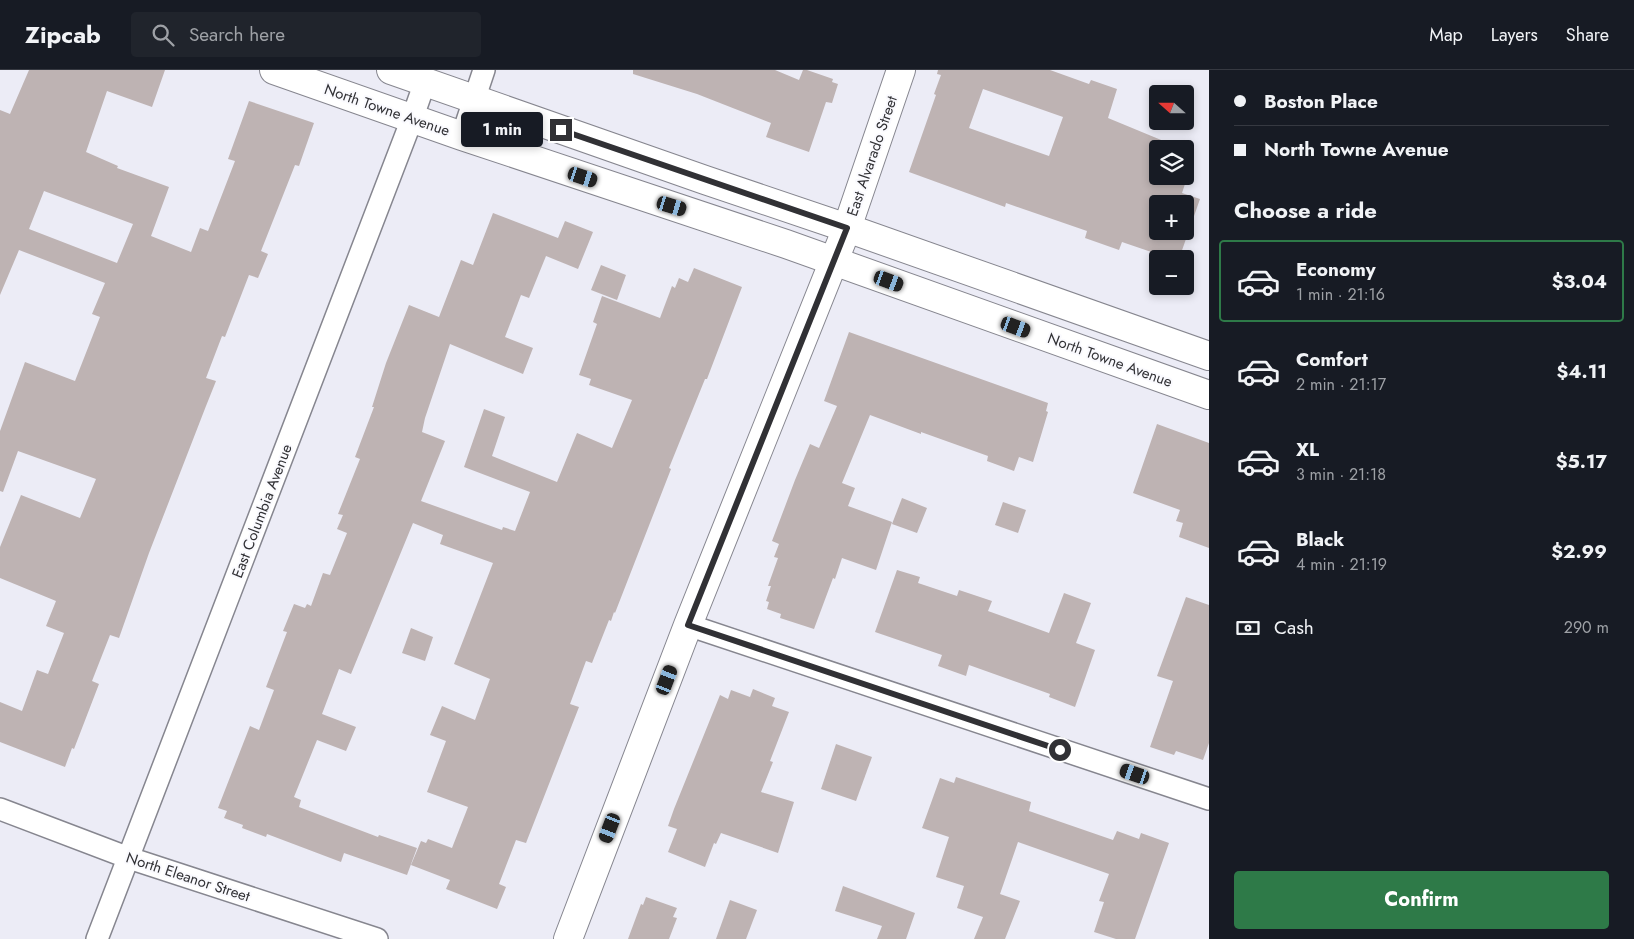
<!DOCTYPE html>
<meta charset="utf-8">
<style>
:root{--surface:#171b24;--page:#20242c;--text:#f1f3f6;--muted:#9ea1a6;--line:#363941;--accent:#2e7a48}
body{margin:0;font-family:Jost,sans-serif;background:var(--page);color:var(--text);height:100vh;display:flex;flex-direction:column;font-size:19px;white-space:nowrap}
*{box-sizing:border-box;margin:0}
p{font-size:16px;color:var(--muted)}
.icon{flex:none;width:28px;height:28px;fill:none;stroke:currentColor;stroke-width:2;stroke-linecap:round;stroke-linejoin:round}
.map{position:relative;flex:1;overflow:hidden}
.drawer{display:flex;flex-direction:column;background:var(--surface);width:425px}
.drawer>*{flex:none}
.banner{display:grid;align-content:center;height:110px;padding:0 25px;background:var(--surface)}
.needle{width:32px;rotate:291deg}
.buttons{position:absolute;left:1149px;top:15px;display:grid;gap:10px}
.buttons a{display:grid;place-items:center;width:45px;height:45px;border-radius:5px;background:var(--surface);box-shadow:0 2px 8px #0003;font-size:25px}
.end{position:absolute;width:22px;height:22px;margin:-11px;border:6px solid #313135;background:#fff;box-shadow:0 0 0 2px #fff}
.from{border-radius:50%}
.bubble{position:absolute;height:35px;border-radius:5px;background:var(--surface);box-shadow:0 2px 8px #0003;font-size:16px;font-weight:700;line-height:35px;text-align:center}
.car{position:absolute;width:15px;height:30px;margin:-15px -8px;border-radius:6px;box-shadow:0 0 4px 1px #0007;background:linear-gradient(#222 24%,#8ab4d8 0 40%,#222 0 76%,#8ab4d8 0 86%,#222 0)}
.banner b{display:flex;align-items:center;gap:18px;height:48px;font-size:19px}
.banner b+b{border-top:1px solid var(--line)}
.banner i{width:12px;height:12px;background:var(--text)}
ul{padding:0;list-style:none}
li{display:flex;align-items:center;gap:15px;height:82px;margin:0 10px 8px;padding:0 15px;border:2px solid transparent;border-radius:5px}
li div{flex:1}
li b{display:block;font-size:19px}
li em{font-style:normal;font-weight:700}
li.current{border-color:var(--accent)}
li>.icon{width:45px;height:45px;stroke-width:1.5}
h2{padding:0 25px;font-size:22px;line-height:60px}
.pay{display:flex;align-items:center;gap:12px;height:55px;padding:0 25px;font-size:19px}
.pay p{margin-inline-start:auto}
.cta{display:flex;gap:10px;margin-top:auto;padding:10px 25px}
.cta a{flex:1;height:58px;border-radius:5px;background:var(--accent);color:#fff;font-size:20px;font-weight:700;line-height:58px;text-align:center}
header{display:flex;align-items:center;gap:30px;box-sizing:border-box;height:70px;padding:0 25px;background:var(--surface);border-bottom:1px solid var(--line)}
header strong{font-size:24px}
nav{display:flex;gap:28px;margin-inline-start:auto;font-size:18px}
.search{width:350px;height:45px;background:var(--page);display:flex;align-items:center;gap:12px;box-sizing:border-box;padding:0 18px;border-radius:5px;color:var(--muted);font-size:19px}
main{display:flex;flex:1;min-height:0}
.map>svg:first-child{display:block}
.building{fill:#beb3b3;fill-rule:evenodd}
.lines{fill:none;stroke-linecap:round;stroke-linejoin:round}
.street-casing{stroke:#86868f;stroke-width:24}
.secondary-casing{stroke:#86868f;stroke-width:30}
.primary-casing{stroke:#86868f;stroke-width:30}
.street{stroke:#fff;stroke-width:21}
.secondary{stroke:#fff;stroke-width:28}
.primary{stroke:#fff;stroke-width:28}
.route{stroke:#313135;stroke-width:6}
.labels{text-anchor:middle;stroke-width:4;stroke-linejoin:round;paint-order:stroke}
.street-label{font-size:15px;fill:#313135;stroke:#fafafe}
</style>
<header>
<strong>Zipcab</strong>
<div class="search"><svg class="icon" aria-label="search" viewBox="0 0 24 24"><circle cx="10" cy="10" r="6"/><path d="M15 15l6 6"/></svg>Search here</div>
<nav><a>Map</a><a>Layers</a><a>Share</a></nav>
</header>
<main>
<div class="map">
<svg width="1209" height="869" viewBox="0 0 1209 869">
<rect width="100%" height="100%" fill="#ececf6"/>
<g class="building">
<path d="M29 0H165L152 37 107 21 86 82 118 96 117 98 169 117 151 166 191 182 200 158 208 161 235 91 228 89 249 31 314 53 299 96 295 95 261 181 268 184 258 208 249 205 225 267 222 266 206 308 216 311 206 336 149 483 119 568 110 565 92 611 99 614 74 679 72 678 65 697 0 672V632L22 641 37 600 48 604 64 563 46 556 56 531 0 508V477L21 425 80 448 96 409 18 381 3 422 0 421V361L25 292 75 311 100 247 92 244 105 213 19 180 0 225V40L10 44ZM44 121 133 154 117 193 29 159Z"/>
<polygon points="633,0 775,0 799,10 803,0 807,0 833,9 832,12 838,14 832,33 826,32 809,82 766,67 771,53 697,24 633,4"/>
<path d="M938 0H1050L1089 14 1091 10 1117 19 1108 48 1166 72 1163 79H1158V106H1185V90L1192 93 1182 123 1200 129 1180 186 1168 181 1166 187 1122 172 1119 180 1085 168 1087 161 1006 133 1005 137 909 102 936 25 934 24 941 5 937 4ZM983 19 1063 47 1049 86 969 58ZM1158 134H1185V161H1158Z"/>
<polygon points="493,143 558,168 565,151 593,162 578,199 546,186 529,228 521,225 505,267 533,278 523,304 450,274 425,348 422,362 445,371 421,431 502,460 503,457 515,461 530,422 464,397 484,339 505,347 492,386 557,412 577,363 612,378 632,330 589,315 591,309 579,305 597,254 593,252 602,226 660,248 672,216 675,218 679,208 688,212 694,198 742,217 707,309 705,309 669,398 671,399 615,543 614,542 611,551 609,550 592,593 586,591 570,634 579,637 526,773 516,770 499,814 506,817 497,839 446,819 450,810 411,795 421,771 426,773 428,769 452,778 468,737 427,722 446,671 430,665 442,636 475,650 490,609 454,594 493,493 440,474 443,465 413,453 351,604 339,599 322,644 356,657 346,681 317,670 294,727 301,730 299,737 378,767 379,765 417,778 407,805 344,783 341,792 267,764 266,767 242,758 243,755 224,748 227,741 218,738 250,656 259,660 274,620 266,617 287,562 283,561 294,534 305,538 307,534 311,536 323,503 330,505 347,463 337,459 343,445 338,444 360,389 355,387 374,337 372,337 386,293 409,235 439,247 461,190 473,195"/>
<polygon points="601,195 626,205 617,230 591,220"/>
<polygon points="849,262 1048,333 1046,341 1048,342 1033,392 1019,387 1014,401 987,391 988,386 921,362 921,364 870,345 842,413 855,418 848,436 892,452 876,500 842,488 835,509 833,508 814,559 780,548 781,544 767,539 769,532 766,531 771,516 768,516 778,488 774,487 779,474 772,471 795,410 810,374 819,378 837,336 824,331"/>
<polygon points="1157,354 1209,373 1209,478 1179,467 1183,453 1176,451 1180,440 1133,423"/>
<polygon points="902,428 927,438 917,463 892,454"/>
<polygon points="1003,432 1026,440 1018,463 995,455"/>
<polygon points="897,500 920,507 918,513 957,526 959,520 992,531 988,541 1049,563 1064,523 1091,533 1076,573 1095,580 1075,637 1049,627 1050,624 969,595 966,606 938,596 942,585 875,562"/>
<polygon points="1186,527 1209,535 1209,673 1203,690 1176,681 1174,685 1150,677 1173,611 1157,606"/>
<polygon points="411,558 433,567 425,591 402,583"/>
<polygon points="753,619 775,628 772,636 789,642 770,691 773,692 761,722 794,732 778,783 721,763 716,774 714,773 705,797 668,782 677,759 668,756 674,739 720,625 728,629 731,620 750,627"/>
<polygon points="836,674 872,687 856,731 821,719"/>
<polygon points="956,707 1031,732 1029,741 1113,770 1117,761 1139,769 1141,763 1169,773 1135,869 1116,869 1094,862 1104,832 1099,831 1109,804 1018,772 1000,824 1020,831 1005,869 974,869 983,847 957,838 964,816 936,807 949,767 922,758 940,708 954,713"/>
<polygon points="843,816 915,843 906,869 877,869 882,856 835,841"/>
<polygon points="646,827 677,838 673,847 677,848 669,869 628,869 641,834 643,835"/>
<polygon points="730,830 757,840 746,869 716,869"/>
</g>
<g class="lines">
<g class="street-casing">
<g id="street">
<polyline points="462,66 484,0"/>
<polyline points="688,555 1209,729"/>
<polyline points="0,739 129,788 377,869"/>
<polyline points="97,869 412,49 425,12"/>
</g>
</g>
<g class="secondary-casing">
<polyline id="secondary" points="568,869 688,555 847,158 901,0"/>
</g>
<g class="primary-casing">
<g id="primary">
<polyline points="274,0 462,66 786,174 1209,325"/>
<polyline points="391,0 705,110 847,158 1209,286"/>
</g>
</g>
<use href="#street" class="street"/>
<use href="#secondary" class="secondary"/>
<use href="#primary" class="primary"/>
</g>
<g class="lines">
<polyline class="route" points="561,60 847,158 688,555 1060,680"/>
</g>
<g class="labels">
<g class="street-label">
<text transform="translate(387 40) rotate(19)" y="5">North Towne Avenue</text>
<text transform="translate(872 86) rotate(-71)" y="5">East Alvarado Street</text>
<text transform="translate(1110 290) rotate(20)" y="5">North Towne Avenue</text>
<text transform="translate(262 441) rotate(-69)" y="5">East Columbia Avenue</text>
<text transform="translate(188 807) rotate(18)" y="5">North Eleanor Street</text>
</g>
</g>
</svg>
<div class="buttons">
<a><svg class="needle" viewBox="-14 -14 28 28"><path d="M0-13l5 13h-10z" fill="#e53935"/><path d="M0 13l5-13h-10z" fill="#9ea1a6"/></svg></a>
<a><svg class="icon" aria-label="layers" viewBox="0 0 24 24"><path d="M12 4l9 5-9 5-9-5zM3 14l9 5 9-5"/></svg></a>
<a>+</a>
<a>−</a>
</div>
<i class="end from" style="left:1060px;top:680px"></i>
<i class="end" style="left:561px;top:60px"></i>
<div class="bubble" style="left:461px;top:42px;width:82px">1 min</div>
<i class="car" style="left:583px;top:107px;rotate:108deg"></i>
<i class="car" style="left:672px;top:136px;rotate:107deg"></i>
<i class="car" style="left:889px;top:211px;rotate:110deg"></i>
<i class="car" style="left:1016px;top:257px;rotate:110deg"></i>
<i class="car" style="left:667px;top:610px;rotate:21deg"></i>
<i class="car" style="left:1135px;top:704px;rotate:289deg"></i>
<i class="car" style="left:610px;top:758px;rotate:201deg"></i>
</div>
<section class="drawer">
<div class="banner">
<b><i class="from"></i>Boston Place</b>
<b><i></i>North Towne Avenue</b>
</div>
<h2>Choose a ride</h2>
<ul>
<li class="current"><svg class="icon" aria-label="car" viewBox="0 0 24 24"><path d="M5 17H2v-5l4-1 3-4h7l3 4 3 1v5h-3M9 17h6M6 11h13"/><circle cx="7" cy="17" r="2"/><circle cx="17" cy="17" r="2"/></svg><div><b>Economy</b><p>1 min · 21:16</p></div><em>$3.04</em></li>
<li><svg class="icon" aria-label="car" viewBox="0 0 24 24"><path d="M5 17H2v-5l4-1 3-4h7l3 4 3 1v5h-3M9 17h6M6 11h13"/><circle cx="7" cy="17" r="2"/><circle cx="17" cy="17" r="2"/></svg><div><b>Comfort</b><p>2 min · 21:17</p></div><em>$4.11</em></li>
<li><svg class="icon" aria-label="car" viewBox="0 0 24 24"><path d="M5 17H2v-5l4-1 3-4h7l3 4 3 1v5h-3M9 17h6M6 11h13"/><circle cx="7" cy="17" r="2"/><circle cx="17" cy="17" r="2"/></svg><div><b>XL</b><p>3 min · 21:18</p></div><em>$5.17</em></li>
<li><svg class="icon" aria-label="car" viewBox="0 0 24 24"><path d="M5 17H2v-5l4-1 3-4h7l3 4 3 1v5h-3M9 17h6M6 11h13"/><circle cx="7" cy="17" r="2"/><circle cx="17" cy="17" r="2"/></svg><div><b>Black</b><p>4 min · 21:19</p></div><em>$2.99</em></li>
</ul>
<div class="pay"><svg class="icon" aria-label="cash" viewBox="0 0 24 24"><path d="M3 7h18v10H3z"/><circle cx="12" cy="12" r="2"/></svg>Cash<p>290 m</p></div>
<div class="cta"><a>Confirm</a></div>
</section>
</main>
